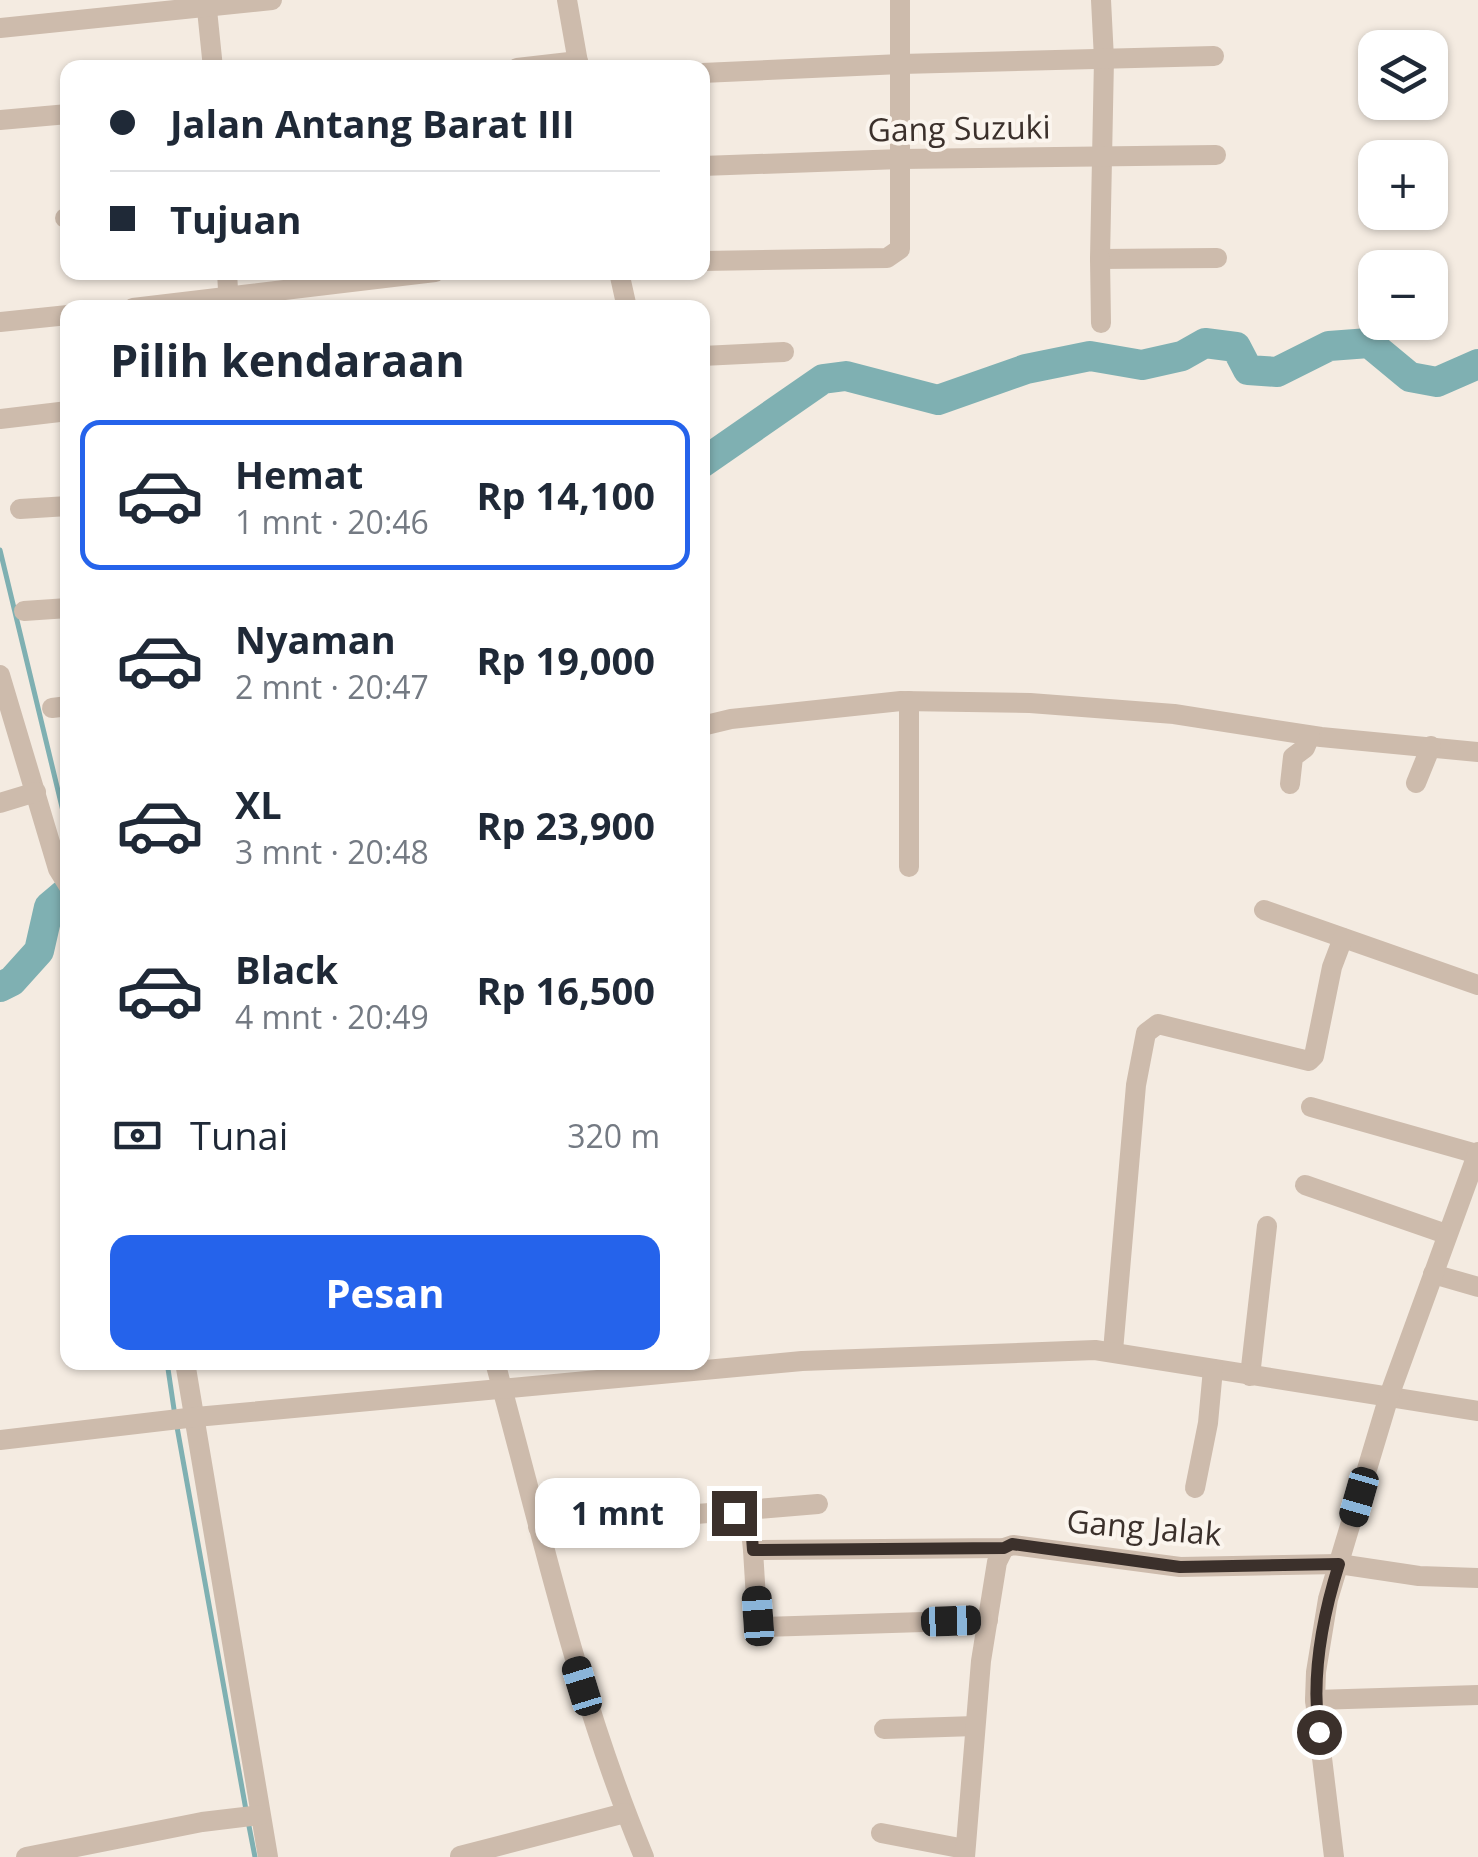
<!DOCTYPE html>
<html lang="id">
<meta charset="utf-8">
<style>
:root{--surface:#fff;--page:#f2f2f3;--text:#1f2937;--muted:#747a83;--line:#e0e1e3;--accent:#2563eb}
body{margin:0;font-family:"Open Sans",sans-serif;background:var(--page);color:var(--text);height:100vh;display:flex;flex-direction:column;font-size:38px;white-space:nowrap}
*{box-sizing:border-box;margin:0}
p{font-size:32px;color:var(--muted)}
.icon{flex:none;width:55px;height:55px;fill:none;stroke:currentColor;stroke-width:2;stroke-linecap:round;stroke-linejoin:round}
.map{position:relative;flex:1;overflow:hidden}
.drawer{position:absolute;left:60px;top:300px;width:650px;height:1070px;display:flex;flex-direction:column;background:var(--surface);border-radius:20px;box-shadow:0 2px 8px #0004}
.drawer>*{flex:none}
.banner{position:absolute;left:60px;top:60px;width:650px;height:220px;border-radius:20px;box-shadow:0 2px 8px #0004;display:grid;align-content:center;height:220px;padding:0 50px;background:var(--surface)}
.fabs{position:absolute;left:1358px;top:30px;display:grid;gap:20px}
.fabs a{display:grid;place-items:center;width:90px;height:90px;border-radius:20px;background:var(--surface);box-shadow:0 2px 8px #0004;font-size:50px}
.end{position:absolute;width:45px;height:45px;margin:-22px;border:12px solid #3b302b;background:#fff;box-shadow:0 0 0 5px #fff}
.from{border-radius:50%}
.bubble{position:absolute;height:70px;border-radius:20px;background:var(--surface);box-shadow:0 2px 8px #0004;font-size:32px;font-weight:700;line-height:70px;text-align:center}
.car{position:absolute;width:30px;height:60px;margin:-30px -15px;border-radius:12px;box-shadow:0 0 8px 2px #0007;background:linear-gradient(#222 24%,#8ab4d8 0 40%,#222 0 76%,#8ab4d8 0 86%,#222 0)}
.banner b{display:flex;align-items:center;gap:35px;height:95px;font-size:38px}
.banner b+b{border-top:2px solid var(--line)}
.banner i{width:25px;height:25px;background:var(--text)}
ul{padding:0;list-style:none}
li{display:flex;align-items:center;gap:30px;height:150px;margin:0 20px 15px;padding:0 30px;border:5px solid transparent;border-radius:20px}
li div{flex:1}
li b{display:block;font-size:38px}
li em{font-style:normal;font-weight:700}
li.selected{border-color:var(--accent)}
li>.icon{width:90px;height:90px;stroke-width:1.5}
h2{padding:0 50px;font-size:45px;line-height:120px}
.pay{display:flex;align-items:center;gap:25px;height:110px;padding:0 50px;font-size:38px}
.pay p{margin-inline-start:auto}
.action{display:flex;gap:20px;margin-top:auto;padding:20px 50px}
.action a{flex:1;height:115px;border-radius:20px;background:var(--accent);color:#fff;font-size:40px;font-weight:700;line-height:115px;text-align:center}
.map>svg:first-child{display:block}
.lines{fill:none;stroke-linecap:round;stroke-linejoin:round}
.stream{stroke:#7fb0b2;stroke-width:5}
.river{stroke:#7fb0b2;stroke-width:30}
.minor{stroke:#cdbbac;stroke-width:20}
.route{stroke:#3b302b;stroke-width:12}
.labels{text-anchor:middle;stroke-width:8;stroke-linejoin:round;paint-order:stroke}
.street-label{font-size:32px;fill:#3b302b;stroke:#fbf5ee}
</style>
<div class="map">
<svg width="1478" height="1857" viewBox="0 0 1478 1857">
<rect width="100%" height="100%" fill="#f4ebe1"/>
<g class="lines">
<g class="stream">
<polyline points="0,550 68,832"/>
<polyline points="167,1362 175,1416"/>
<polyline points="177,1427 246,1810"/>
<polyline points="248,1821 255,1857"/>
</g>
<g class="river">
<polyline points="702,463 823,379 846,376 938,400 1026,369 1090,356 1142,365 1182,356 1205,343 1236,347 1248,370 1277,372 1329,346 1369,343 1410,377 1437,382 1478,364"/>
<polyline points="0,987 12,981 39,951 49,907 68,891"/>
</g>
<g class="minor">
<polyline points="206,0 213,68"/>
<polyline points="567,0 579,68"/>
<polyline points="1101,0 1104,59 1100,259 1217,258"/>
<polyline points="0,28 272,0"/>
<polyline points="517,68 578,61"/>
<polyline points="702,73 901,64 1214,56"/>
<polyline points="0,120 68,114"/>
<polyline points="702,166 901,159 1216,155"/>
<polyline points="65,218 68,218"/>
<polyline points="1100,259 1101,323"/>
<polyline points="702,261 887,258 900,249 900,0"/>
<polyline points="227,272 229,308"/>
<polyline points="619,272 627,308"/>
<polyline points="133,308 435,272"/>
<polyline points="0,322 68,315"/>
<polyline points="702,356 784,352"/>
<polyline points="0,419 68,411"/>
<polyline points="20,509 68,506"/>
<polyline points="24,611 68,608"/>
<polyline points="0,675 58,869 68,885"/>
<polyline points="52,708 68,706"/>
<polyline points="702,726 731,719 901,701 1030,703 1174,714 1321,737 1478,752"/>
<polyline points="1416,783 1431,746"/>
<polyline points="1290,784 1293,757 1305,748 1310,736"/>
<polyline points="0,803 36,792"/>
<polyline points="909,867 909,701"/>
<polyline points="1264,910 1478,985"/>
<polyline points="1311,1107 1477,1154"/>
<polyline points="1305,1185 1446,1234"/>
<polyline points="1433,1274 1478,1287"/>
<polyline points="1113,1351 1136,1085 1146,1033 1158,1024 1309,1061 1314,1056 1332,967 1343,938"/>
<polyline points="185,1362 268,1857"/>
<path d="M495 1362C541 1529 577 1697 644 1857"/>
<polyline points="1250,1376 1267,1226"/>
<polyline points="0,1440 196,1417 802,1361 1095,1350 1478,1411"/>
<polyline points="1195,1488 1208,1423 1213,1369"/>
<polyline points="749,1511 753,1550 1004,1548 1013,1545 1180,1567 1339,1564 1419,1576 1478,1578"/>
<polyline points="538,1527 818,1504"/>
<polyline points="753,1550 757,1615 763,1627 988,1620"/>
<polyline points="1315,1700 1478,1695"/>
<polyline points="884,1729 975,1726"/>
<polyline points="881,1833 965,1849"/>
<polyline points="460,1856 625,1813"/>
<polyline points="26,1857 202,1822 260,1815"/>
<polyline points="965,1857 981,1661 997,1562 1004,1548"/>
<polyline points="1334,1857 1315,1700 1316,1672 1328,1599 1389,1396 1478,1152"/>
</g>
</g>
<g class="lines">
<path class="route" d="M734 1513 750 1511 753 1550 1004 1548 1012 1544 1180 1567 1339 1564C1322 1618 1311 1676 1319 1732"/>
</g>
<g class="labels">
<g class="street-label">
<text transform="translate(959 129) rotate(-1)" y="11">Gang Suzuki</text>
<text transform="translate(1144 1528) rotate(5)" y="11">Gang Jalak</text>
</g>
</g>
</svg>
<div class="fabs">
<a><svg class="icon" aria-label="layers" viewBox="0 0 24 24"><path d="M12 4l9 5-9 5-9-5zM3 14l9 5 9-5"/></svg></a>
<a>+</a>
<a>−</a>
</div>
<i class="end from" style="left:1319px;top:1732px"></i>
<i class="end" style="left:734px;top:1513px"></i>
<div class="bubble" style="left:535px;top:1478px;width:165px">1 mnt</div>
<i class="car" style="left:1359px;top:1497px;rotate:196deg"></i>
<i class="car" style="left:758px;top:1616px;rotate:356deg"></i>
<i class="car" style="left:951px;top:1621px;rotate:88deg"></i>
<i class="car" style="left:582px;top:1686px;rotate:343deg"></i>
<div class="banner">
<b><i class="from"></i>Jalan Antang Barat III</b>
<b><i></i>Tujuan</b>
</div>
<section class="drawer">
<h2>Pilih kendaraan</h2>
<ul>
<li class="selected"><svg class="icon" aria-label="car" viewBox="0 0 24 24"><path d="M5 17H2v-5l4-1 3-4h7l3 4 3 1v5h-3M9 17h6M6 11h13"/><circle cx="7" cy="17" r="2"/><circle cx="17" cy="17" r="2"/></svg><div><b>Hemat</b><p>1 mnt · 20:46</p></div><em>Rp 14,100</em></li>
<li><svg class="icon" aria-label="car" viewBox="0 0 24 24"><path d="M5 17H2v-5l4-1 3-4h7l3 4 3 1v5h-3M9 17h6M6 11h13"/><circle cx="7" cy="17" r="2"/><circle cx="17" cy="17" r="2"/></svg><div><b>Nyaman</b><p>2 mnt · 20:47</p></div><em>Rp 19,000</em></li>
<li><svg class="icon" aria-label="car" viewBox="0 0 24 24"><path d="M5 17H2v-5l4-1 3-4h7l3 4 3 1v5h-3M9 17h6M6 11h13"/><circle cx="7" cy="17" r="2"/><circle cx="17" cy="17" r="2"/></svg><div><b>XL</b><p>3 mnt · 20:48</p></div><em>Rp 23,900</em></li>
<li><svg class="icon" aria-label="car" viewBox="0 0 24 24"><path d="M5 17H2v-5l4-1 3-4h7l3 4 3 1v5h-3M9 17h6M6 11h13"/><circle cx="7" cy="17" r="2"/><circle cx="17" cy="17" r="2"/></svg><div><b>Black</b><p>4 mnt · 20:49</p></div><em>Rp 16,500</em></li>
</ul>
<div class="pay"><svg class="icon" aria-label="cash" viewBox="0 0 24 24"><path d="M3 7h18v10H3z"/><circle cx="12" cy="12" r="2"/></svg>Tunai<p>320 m</p></div>
<div class="action"><a>Pesan</a></div>
</section>
</div>
